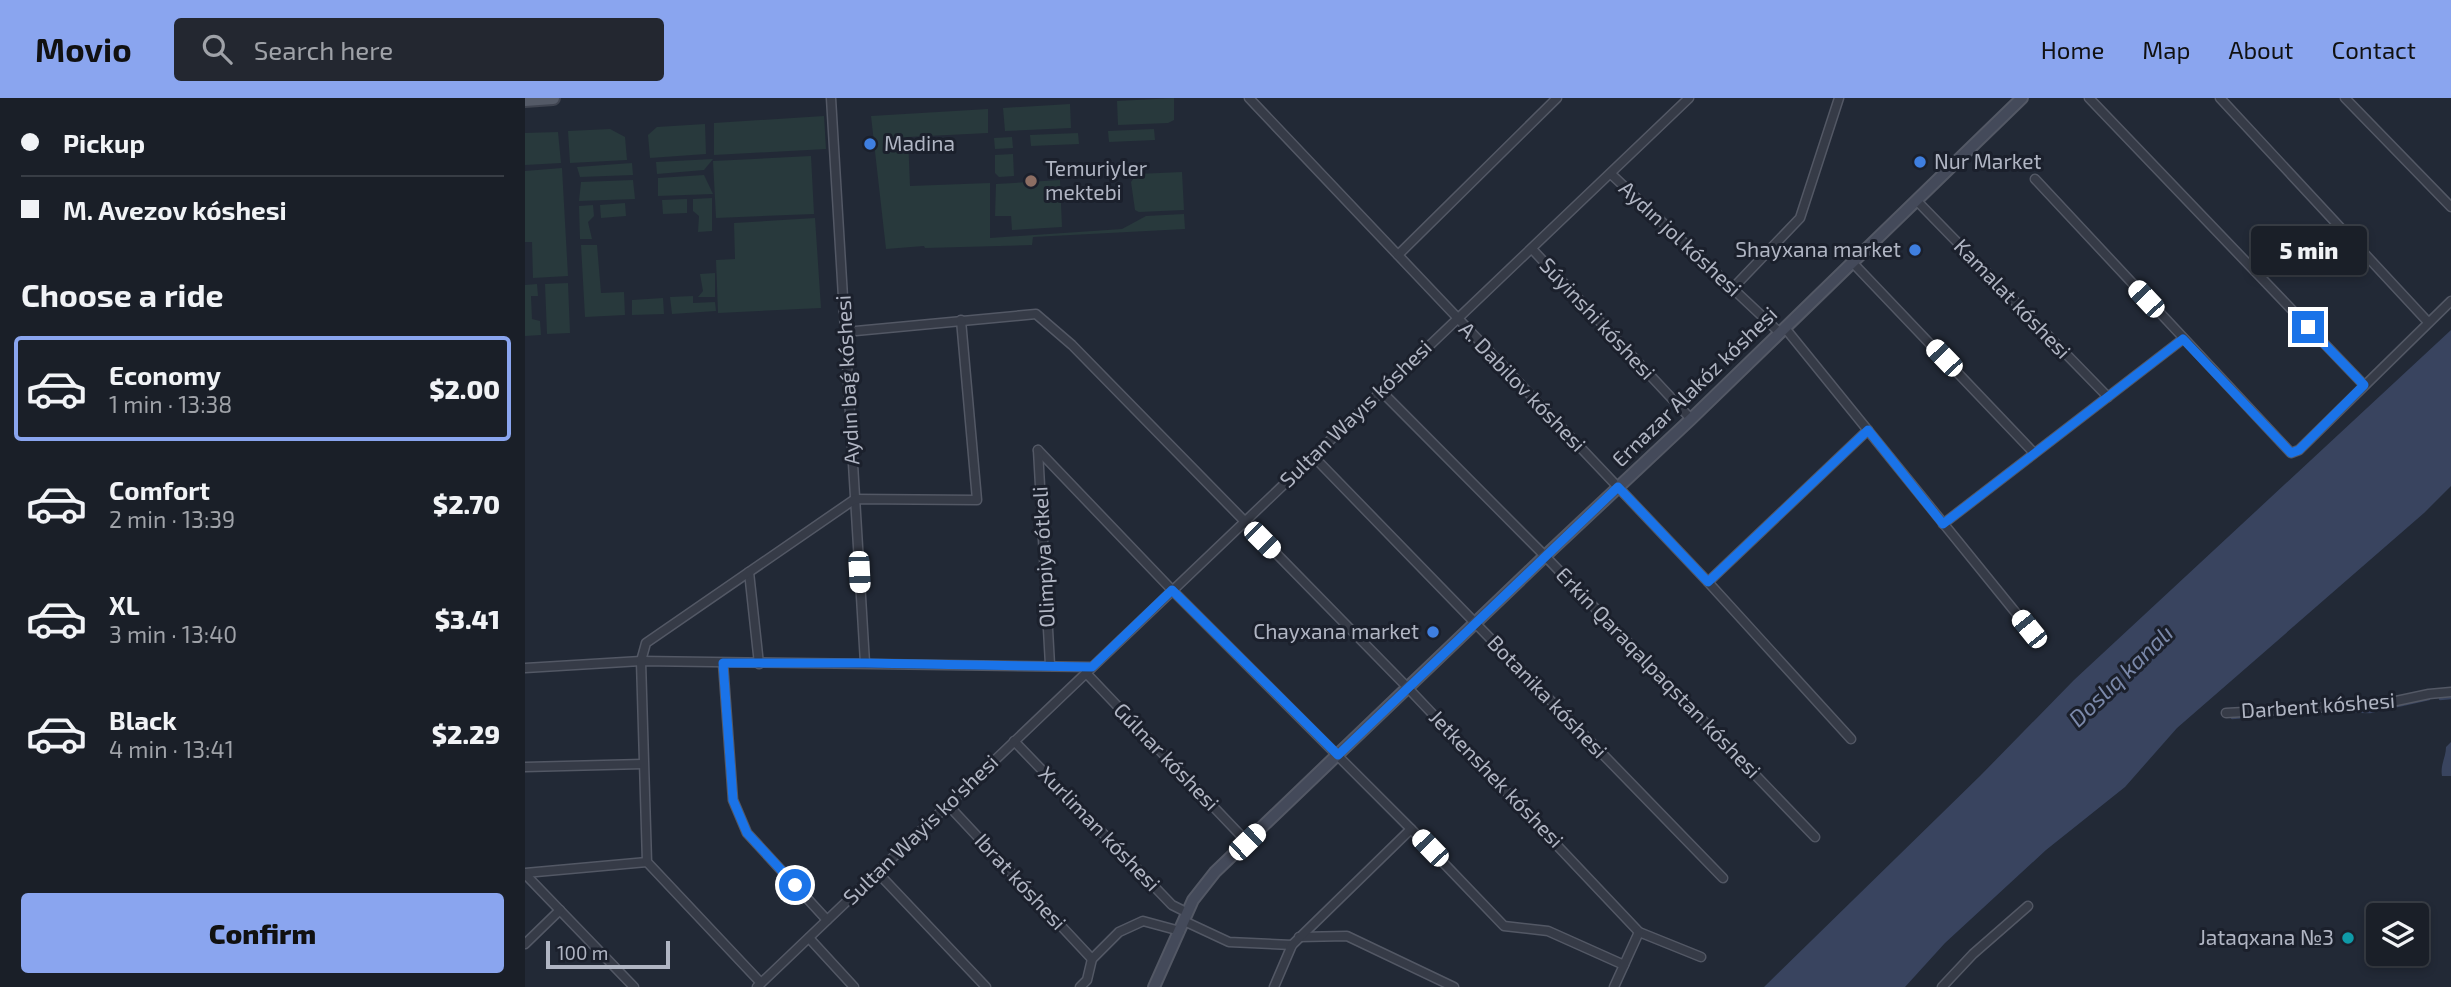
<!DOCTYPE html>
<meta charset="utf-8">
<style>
:root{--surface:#1a1f28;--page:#232730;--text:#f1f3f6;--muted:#9fa2a8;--line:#383d45;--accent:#8aa5ef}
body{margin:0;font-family:"Exo 2",sans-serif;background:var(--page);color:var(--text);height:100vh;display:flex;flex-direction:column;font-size:26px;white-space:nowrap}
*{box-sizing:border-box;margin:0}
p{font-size:23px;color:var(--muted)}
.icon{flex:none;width:38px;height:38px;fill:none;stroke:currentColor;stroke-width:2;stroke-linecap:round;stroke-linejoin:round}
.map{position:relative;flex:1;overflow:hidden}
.sheet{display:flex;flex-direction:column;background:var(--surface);width:525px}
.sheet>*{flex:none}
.hud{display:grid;align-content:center;height:154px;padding:0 21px;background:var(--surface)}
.fabs{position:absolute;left:1841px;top:805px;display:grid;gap:14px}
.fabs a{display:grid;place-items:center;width:63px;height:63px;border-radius:7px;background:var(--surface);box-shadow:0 4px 10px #0003,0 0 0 2px var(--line);font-size:35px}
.scale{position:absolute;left:21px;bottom:18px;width:124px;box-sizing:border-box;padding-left:7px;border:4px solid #b0b5c3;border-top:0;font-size:19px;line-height:24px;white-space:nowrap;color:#b0b5c3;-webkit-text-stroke:5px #1b202c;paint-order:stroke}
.end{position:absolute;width:32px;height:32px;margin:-16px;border:9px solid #1a73e8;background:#fff;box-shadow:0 0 0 4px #fff}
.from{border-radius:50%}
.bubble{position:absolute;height:49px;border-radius:7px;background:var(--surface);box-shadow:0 4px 10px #0003,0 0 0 2px var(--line);font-size:23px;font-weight:800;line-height:49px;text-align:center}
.car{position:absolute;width:21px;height:42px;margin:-21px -10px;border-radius:9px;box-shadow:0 0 5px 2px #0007;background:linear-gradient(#fff 24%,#345 0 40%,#fff 0 76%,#345 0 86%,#fff 0)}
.hud b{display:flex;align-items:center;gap:24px;height:66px;font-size:26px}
.hud b+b{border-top:2px solid var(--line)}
.hud i{width:18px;height:18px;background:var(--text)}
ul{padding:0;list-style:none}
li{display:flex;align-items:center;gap:21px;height:105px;margin:0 14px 10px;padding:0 7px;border:4px solid transparent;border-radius:7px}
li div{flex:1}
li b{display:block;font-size:26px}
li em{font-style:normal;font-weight:800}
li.active{border-color:var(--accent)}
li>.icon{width:63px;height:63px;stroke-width:1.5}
h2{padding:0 21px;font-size:32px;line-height:84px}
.button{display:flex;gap:14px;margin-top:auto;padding:14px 21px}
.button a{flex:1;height:80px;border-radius:7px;background:var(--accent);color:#111;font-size:28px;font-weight:800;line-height:80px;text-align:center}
header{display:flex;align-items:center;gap:42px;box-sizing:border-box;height:98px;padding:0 35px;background:var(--accent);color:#111}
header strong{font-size:33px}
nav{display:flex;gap:38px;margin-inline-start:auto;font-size:24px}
.search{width:490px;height:63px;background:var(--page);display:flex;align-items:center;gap:18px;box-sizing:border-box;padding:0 24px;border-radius:7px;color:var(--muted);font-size:26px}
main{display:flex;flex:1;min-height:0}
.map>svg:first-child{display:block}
.green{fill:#28393c}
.water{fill:#39445f}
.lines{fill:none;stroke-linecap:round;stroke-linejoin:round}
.stream{stroke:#39445f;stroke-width:2.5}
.minor-casing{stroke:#535865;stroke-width:11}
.secondary-casing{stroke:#535865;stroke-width:14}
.primary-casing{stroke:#3f4450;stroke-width:16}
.minor{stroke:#363b47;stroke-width:8}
.secondary{stroke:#444a5a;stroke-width:10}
.primary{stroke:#545a67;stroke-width:12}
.route{stroke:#1a73e8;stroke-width:9}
.shop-dot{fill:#3f7fe0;stroke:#1b202c;stroke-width:2.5}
.education-dot{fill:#8d6e63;stroke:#1b202c;stroke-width:2.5}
.culture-dot{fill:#0f9aa8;stroke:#1b202c;stroke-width:2.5}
.labels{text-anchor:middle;stroke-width:6;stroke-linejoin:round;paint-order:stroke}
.poi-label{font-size:21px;fill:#b0b5c3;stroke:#1b202c;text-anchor:start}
.street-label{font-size:21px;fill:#b0b5c3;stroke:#1b202c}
.water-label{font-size:23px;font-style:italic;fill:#7b89aa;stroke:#1b202c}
</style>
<header>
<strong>Movio</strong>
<div class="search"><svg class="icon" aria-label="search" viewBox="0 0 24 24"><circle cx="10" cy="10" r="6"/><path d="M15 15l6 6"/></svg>Search here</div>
<nav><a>Home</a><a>Map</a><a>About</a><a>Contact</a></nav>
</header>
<main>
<section class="sheet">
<div class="hud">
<b><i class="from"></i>Pickup</b>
<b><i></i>M. Avezov kóshesi</b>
</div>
<h2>Choose a ride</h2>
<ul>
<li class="active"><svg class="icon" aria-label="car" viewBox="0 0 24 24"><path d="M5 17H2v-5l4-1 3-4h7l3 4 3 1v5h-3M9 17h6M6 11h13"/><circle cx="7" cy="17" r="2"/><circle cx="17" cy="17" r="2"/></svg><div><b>Economy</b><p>1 min · 13:38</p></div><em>$2.00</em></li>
<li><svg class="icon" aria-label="car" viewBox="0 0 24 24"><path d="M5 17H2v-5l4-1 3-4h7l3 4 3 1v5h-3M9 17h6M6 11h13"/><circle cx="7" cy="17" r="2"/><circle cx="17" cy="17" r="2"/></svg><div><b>Comfort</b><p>2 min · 13:39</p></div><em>$2.70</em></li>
<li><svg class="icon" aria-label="car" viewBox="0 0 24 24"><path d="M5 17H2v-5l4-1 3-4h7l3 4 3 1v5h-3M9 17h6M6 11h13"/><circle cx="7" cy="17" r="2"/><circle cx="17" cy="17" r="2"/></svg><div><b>XL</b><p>3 min · 13:40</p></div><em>$3.41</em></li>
<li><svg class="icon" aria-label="car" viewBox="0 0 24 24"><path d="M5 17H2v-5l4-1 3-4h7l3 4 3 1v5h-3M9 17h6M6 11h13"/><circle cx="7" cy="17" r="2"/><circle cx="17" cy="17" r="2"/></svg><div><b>Black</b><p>4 min · 13:41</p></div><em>$2.29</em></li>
</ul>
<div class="button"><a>Confirm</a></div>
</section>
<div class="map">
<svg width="1926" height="889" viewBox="0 0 1926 889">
<rect width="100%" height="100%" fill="#222936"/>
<g class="green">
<polygon points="649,0 649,22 643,25 593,27 592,3"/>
<polygon points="545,6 546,30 480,33 478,10"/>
<polygon points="463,11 463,35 383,39 385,88 465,85 465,140 597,131 621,118 659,116 660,131 508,139 507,147 400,150 399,148 361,151 346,18"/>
<polygon points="299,18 301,51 189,57 189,25"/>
<polygon points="180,26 181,56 125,60 123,37 132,29"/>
<polygon points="85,31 100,39 102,62 45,65 43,33"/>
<polygon points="629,31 630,42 584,44 583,33"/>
<polygon points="33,34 36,65 0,67 0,35"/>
<polygon points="553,35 554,46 506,48 505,37"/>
<polygon points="487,39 488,50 470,51 469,40"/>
<polygon points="488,56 489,78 474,79 470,75 470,57"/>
<polygon points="286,58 289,116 191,120 188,63"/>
<polygon points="188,61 179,72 132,76 131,64"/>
<polygon points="107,65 108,77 55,79 52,69"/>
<polygon points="37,70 43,178 8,180 7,144 0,144 0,73"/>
<polygon points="657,74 659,112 614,114 610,112 606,84 612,76"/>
<polygon points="179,77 188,96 133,98 133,80"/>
<polygon points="108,82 110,101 54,103 56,84"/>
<polygon points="535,82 537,129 487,132 486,118 470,118 471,86"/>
<polygon points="187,100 187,133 173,134 174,118 168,113 168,101"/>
<polygon points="162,101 162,115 138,116 137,102"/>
<polygon points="100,105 101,118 76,120 75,107"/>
<polygon points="68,107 69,118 63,124 67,141 55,141 54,108"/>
<polygon points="290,120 296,210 193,215 191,162 210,161 209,125"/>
<polygon points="56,147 72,147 76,195 99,194 100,217 60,219"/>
<polygon points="190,175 190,199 173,199 178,193 175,176"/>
<polygon points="43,185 45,235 22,236 20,186"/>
<polygon points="12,186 13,198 6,198 7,221 15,223 16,237 0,238 0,187"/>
<polygon points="168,198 168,205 190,204 191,213 147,216 145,199"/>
<polygon points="138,200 139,216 107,217 107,202"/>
</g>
<g class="water">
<polygon points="1926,232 1926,388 1899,415 1652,630 1600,689 1521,752 1420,845 1380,889 1239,889 1456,677 1549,582"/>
<path d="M1926 644V678H1917C1915 667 1921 659 1921 649Z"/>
</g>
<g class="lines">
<g class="stream">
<polyline points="1915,601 1926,600"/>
<polyline points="1804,613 1845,614 1904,601"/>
<polyline points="1707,620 1780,614"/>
</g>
<g class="minor-casing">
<g id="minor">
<polyline points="306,0 340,565"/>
<polyline points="724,0 1183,484 1326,641"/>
<polyline points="1564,0 1839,287"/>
<polyline points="1695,0 1903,224"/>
<polyline points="1820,0 1926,109"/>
<polyline points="1086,76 1255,235"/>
<polyline points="1510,81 1766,355 1774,352 1926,203"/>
<polyline points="1392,103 1583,299"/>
<polyline points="1007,151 1166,321"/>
<polyline points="873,157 1032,0"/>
<polyline points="1327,164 1509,355"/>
<polyline points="1208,190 1275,120 1314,0"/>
<polyline points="1260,230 1504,531"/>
<polyline points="320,234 511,216 547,247 883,590 1114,834 1176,859"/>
<polyline points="856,293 1020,458 1290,739"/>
<polyline points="513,352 647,492 886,731 979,828 1023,833 1099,867"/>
<polyline points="513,352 525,567"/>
<polyline points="788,358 1198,780"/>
<polyline points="1418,426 1658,241"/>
<polyline points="224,474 234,566"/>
<polyline points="1183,484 1343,332"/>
<polyline points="198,565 208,702 222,735 302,822"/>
<polyline points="0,570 116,563 567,569"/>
<polyline points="561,575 722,744"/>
<polyline points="1701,615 1857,606 1904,596 1926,594"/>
<polyline points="489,643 647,807 663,815"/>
<polyline points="0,669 118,666"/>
<polyline points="423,707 567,861"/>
<polyline points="352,774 461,889"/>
<polyline points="0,775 122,764"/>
<polyline points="0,776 109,889"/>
<polyline points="659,823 704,844 767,847"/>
<polyline points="774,839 822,838 929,889"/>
<polyline points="284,840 329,889"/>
<polyline points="0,846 35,812"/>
<polyline points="236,885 122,764 116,563 121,545 330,401 452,402 436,222"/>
<polyline points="232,889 1164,0"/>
<polyline points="555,889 562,882 567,861 594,834 618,823 655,833"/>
<polyline points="749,889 767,847 886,731"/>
<polyline points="1089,889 1114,834"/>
<polyline points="1417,889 1448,856 1503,808"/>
</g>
</g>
<g class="secondary-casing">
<polyline id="secondary" points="629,889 668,802 690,774 1020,458 1166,321 1497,0"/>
</g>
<g class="primary-casing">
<polyline id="primary" points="0,2 28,0"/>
</g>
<use href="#minor" class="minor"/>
<use href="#secondary" class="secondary"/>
<use href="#primary" class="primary"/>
</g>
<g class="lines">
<polyline class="route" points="270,787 222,735 208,702 198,565 340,565 567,569 647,492 813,657 1093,389 1183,484 1343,332 1418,426 1658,241 1766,355 1774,352 1839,287 1783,229"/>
</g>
<g class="shop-dot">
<circle cx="345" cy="46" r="7"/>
<circle cx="1395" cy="64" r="7"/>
<circle cx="1390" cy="152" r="7"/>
<circle cx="908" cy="534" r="7"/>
</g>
<circle class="education-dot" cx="506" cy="83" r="7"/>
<circle class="culture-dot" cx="1823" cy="840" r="7"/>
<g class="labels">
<g class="poi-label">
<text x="359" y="53">Madina</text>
<text x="1409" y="71">Nur Market</text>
<text x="520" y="78">Temuriyler<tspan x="520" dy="24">mektebi</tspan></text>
<text x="1376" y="159" text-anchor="end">Shayxana market</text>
<text x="894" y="541" text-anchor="end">Chayxana market</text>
<text x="1809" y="847" text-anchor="end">Jataqxana №3</text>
</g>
<g class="street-label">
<text transform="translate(1155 141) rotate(43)" y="7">Aydın jol kóshesi</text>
<text transform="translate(1487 201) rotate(46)" y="7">Kamalat kóshesi</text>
<text transform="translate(1072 221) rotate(47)" y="7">Súyinshi kóshesi</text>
<text transform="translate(323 282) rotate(-93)" y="7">Aydın baǵ kóshesi</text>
<text transform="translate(997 289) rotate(46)" y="7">A. Dabilov kóshesi</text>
<text transform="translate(1170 289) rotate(-44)" y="7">Ernazar Alakóz kóshesi</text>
<text transform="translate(831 316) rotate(-44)" y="7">Sultan Wayıs kóshesi</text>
<text transform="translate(519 459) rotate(-93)" y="7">Olimpiya ótkeli</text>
<text transform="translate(1133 575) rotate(46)" y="7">Erkin Qaraqalpaqstan kóshesi</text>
<text transform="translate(1022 599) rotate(46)" y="7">Botanika kóshesi</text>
<text transform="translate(1793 608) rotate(-4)" y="7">Darbent kóshesi</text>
<text transform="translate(641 659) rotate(46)" y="7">Gúlnar kóshesi</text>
<text transform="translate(971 681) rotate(46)" y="7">Jetkenshek kóshesi</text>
<text transform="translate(574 731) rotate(46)" y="7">Xurliman kóshesi</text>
<text transform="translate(396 732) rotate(-44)" y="7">Sultan Wayis ko'shesi</text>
<text transform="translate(495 784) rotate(47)" y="7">Ibrat kóshesi</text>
</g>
<g class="water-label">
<text transform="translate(1596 578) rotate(-44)" y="8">Doslıq kanalı</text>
</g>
</g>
</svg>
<div class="fabs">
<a><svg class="icon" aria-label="layers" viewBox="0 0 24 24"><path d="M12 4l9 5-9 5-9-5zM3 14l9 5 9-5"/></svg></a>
</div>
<div class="scale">100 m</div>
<i class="end from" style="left:270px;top:787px"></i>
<i class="end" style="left:1783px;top:229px"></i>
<div class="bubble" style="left:1726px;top:128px;width:116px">5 min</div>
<i class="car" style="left:1621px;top:201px;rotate:317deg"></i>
<i class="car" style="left:1419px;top:260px;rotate:316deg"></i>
<i class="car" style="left:737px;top:442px;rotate:135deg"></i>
<i class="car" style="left:334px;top:474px;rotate:177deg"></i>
<i class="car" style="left:1504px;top:531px;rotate:321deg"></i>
<i class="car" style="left:722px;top:744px;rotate:46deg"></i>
<i class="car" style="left:905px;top:750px;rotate:316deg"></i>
</div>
</main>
